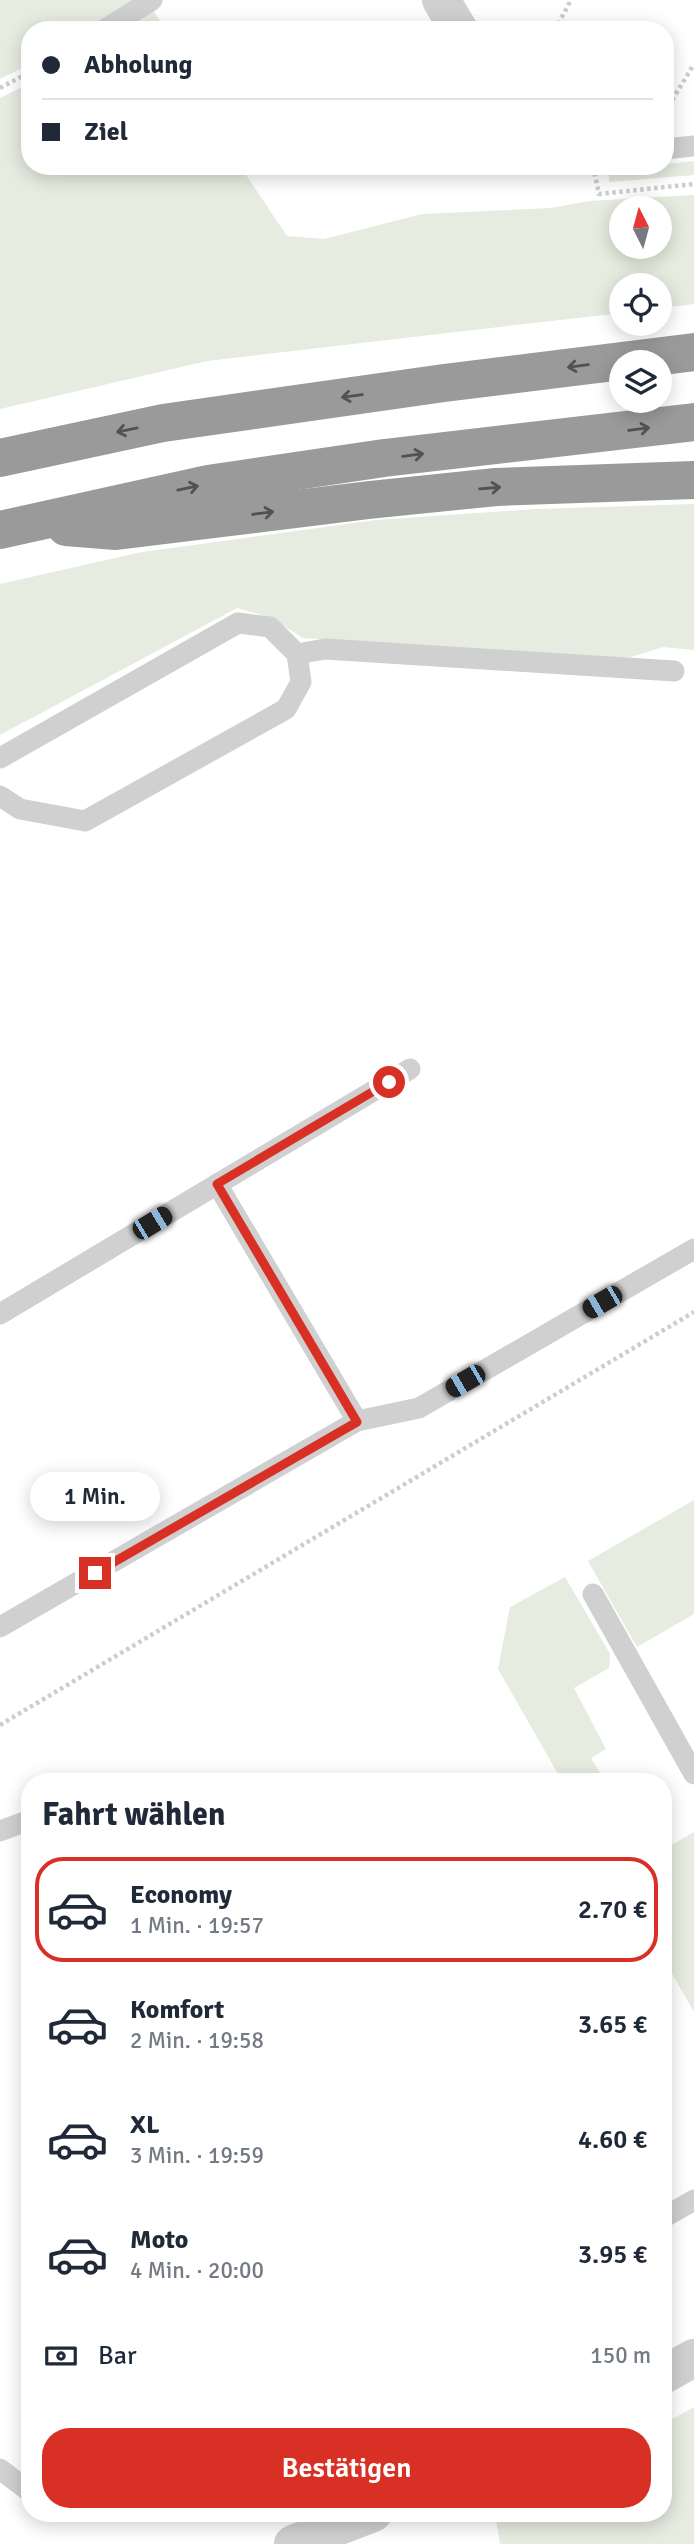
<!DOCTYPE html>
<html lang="de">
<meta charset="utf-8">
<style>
:root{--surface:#fff;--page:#f6f6f7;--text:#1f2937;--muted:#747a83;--line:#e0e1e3;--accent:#d93025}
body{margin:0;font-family:Signika,sans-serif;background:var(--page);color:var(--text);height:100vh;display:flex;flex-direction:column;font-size:26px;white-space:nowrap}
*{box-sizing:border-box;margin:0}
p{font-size:23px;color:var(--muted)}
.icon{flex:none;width:38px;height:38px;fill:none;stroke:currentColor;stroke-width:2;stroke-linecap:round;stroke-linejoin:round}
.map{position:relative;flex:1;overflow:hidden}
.panel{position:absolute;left:21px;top:1773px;width:651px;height:749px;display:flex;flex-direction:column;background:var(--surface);border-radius:28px;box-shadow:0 4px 18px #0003}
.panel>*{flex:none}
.banner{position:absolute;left:21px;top:21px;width:653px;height:154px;border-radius:28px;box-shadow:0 4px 18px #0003;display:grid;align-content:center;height:154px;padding:0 21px;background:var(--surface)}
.needle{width:46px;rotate:354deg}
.controls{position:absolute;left:609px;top:196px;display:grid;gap:14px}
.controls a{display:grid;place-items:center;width:63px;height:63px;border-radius:50%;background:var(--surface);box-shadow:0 4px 18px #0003;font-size:35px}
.end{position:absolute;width:32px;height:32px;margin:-16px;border:9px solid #d93025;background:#fff;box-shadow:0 0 0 4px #fff}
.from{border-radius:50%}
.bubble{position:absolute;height:49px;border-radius:24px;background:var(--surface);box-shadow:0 4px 18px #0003;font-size:23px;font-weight:600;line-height:49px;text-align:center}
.car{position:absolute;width:21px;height:42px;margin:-21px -10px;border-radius:9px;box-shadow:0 0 5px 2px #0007;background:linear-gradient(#222 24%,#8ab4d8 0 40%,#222 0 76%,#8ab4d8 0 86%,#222 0)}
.banner b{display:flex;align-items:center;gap:24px;height:66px;font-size:26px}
.banner b+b{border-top:2px solid var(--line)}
.banner i{width:18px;height:18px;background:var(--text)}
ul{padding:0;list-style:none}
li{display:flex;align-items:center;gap:21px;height:105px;margin:0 14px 10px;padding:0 7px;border:4px solid transparent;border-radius:28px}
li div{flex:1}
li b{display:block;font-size:26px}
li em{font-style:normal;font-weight:600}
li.current{border-color:var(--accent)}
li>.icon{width:63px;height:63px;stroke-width:1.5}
h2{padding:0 21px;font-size:32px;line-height:84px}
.pay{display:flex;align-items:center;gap:18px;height:77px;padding:0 21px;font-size:26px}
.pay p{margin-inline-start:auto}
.cta{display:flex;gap:14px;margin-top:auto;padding:14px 21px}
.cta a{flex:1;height:80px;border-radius:28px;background:var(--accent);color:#fff;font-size:28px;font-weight:600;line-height:80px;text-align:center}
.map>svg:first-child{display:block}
.green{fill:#e6ecdf;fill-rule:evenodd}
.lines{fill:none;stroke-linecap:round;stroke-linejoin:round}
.path{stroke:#cdcdcd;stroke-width:4.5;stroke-dasharray:3.5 3.5;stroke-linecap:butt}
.lane{stroke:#d0d0d0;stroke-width:21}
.street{stroke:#d0d0d0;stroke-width:38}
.highway{stroke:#9a9a9a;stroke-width:38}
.oneway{stroke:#525252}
.route{stroke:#d93025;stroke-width:9}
</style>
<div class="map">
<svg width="694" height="2544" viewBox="0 0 694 2544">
<rect width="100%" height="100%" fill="#fff"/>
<g class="green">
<polygon points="0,0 138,0 90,30 30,30 30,64 0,79"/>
<polygon points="153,10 166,30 123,30"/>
<path d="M30 83V166H240L287 236 324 239 422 214 551 208 589 201 694 195V304L660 308V285H621V313L207 361 0 409V98ZM621 208H660V247H621Z"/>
<polygon points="694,161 694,175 609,182 609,171 617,166 665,166 665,164"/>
<polygon points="694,504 694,650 663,647 622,660 303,638 270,617 237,608 0,735 0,584 142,552 376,520 537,509"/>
<polygon points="694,1500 694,1614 637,1647 588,1561"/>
<polygon points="565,1577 610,1654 609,1668 574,1688 606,1749 591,1758 605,1781 562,1781 498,1669 510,1607"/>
<polygon points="694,1832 694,2012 663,1958 663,1850"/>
<polygon points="694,2407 694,2544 500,2544 495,2513 663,2513 663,2424"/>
</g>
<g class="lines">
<g class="path">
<polyline points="555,30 571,0"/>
<polyline points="0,88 30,72"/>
<polyline points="665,112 694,64"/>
<polyline points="593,166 599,194 694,184"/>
<polyline points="0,1725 694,1312"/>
</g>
<g class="lane">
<polyline points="104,30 152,0"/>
<polyline points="665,149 694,146"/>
<polyline points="297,654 325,649 674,671"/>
<polyline points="0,758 238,623 270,627 297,654 301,682 286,709 85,821 20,809 0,796"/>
<polyline points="217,1184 357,1421"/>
<polyline points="0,1314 410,1069"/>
<polyline points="593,1594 694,1774"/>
<polyline points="0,1627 357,1421 419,1408 694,1249"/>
<polyline points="0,1831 30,1820"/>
<polyline points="663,2218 694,2200"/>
<polyline points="0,2469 30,2492"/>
</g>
<g class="street">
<polyline points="441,0 459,30"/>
<polyline points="663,2375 694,2358"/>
<polyline points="293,2544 373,2513"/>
</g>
<g class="highway">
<polyline points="0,458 163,423 444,383 694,352"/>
<polyline points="66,527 116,531 369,500 496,487 694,480"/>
<polyline points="0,530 208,484 384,458 694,422"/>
</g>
</g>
<defs><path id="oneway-shaft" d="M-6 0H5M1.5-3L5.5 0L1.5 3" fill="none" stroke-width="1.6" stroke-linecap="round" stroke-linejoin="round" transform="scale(1.75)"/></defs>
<g class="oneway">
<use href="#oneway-shaft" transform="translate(578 366) rotate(173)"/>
<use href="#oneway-shaft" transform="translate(352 396) rotate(172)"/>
<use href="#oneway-shaft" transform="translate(639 429) rotate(-7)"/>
<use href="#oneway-shaft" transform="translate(127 430) rotate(168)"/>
<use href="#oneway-shaft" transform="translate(413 455) rotate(-7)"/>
<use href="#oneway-shaft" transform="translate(188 488) rotate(-12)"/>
<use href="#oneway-shaft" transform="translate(490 488) rotate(-5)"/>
<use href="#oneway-shaft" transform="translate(263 513) rotate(-7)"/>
</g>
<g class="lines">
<polyline class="route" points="95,1573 357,1422 217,1184 389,1082"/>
</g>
</svg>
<div class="controls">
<a><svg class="needle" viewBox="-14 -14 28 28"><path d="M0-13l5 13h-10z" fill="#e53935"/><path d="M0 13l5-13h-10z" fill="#747a83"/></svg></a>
<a><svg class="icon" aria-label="locate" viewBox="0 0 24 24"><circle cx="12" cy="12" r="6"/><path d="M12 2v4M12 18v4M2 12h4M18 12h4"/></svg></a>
<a><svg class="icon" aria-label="layers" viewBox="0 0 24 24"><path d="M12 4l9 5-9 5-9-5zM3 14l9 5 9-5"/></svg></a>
</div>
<i class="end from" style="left:389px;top:1082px"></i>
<i class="end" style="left:95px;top:1573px"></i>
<div class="bubble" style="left:30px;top:1472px;width:130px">1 Min.</div>
<i class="car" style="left:152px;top:1223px;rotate:59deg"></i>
<i class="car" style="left:602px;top:1302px;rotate:240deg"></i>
<i class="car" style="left:465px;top:1381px;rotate:240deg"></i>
<div class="banner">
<b><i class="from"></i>Abholung</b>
<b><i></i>Ziel</b>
</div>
<section class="panel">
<h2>Fahrt wählen</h2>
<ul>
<li class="current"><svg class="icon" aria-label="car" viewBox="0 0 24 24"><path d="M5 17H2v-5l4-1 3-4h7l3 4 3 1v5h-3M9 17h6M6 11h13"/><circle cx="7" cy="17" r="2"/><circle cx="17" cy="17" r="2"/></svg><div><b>Economy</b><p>1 Min. · 19:57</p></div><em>2.70 €</em></li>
<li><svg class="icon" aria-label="car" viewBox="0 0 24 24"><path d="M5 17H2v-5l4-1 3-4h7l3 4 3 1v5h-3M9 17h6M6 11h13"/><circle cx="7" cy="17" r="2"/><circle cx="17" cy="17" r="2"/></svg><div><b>Komfort</b><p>2 Min. · 19:58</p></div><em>3.65 €</em></li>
<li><svg class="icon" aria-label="car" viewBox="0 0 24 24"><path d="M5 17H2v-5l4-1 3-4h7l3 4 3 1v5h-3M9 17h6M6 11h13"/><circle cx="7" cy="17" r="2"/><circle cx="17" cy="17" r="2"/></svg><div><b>XL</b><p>3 Min. · 19:59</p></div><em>4.60 €</em></li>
<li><svg class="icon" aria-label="car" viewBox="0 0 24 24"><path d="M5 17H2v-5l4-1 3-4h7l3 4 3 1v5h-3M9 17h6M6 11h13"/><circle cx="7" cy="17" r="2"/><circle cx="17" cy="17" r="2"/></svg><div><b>Moto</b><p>4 Min. · 20:00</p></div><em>3.95 €</em></li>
</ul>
<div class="pay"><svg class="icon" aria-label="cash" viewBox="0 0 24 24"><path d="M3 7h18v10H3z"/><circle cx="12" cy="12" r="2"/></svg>Bar<p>150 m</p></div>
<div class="cta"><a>Bestätigen</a></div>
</section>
</div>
